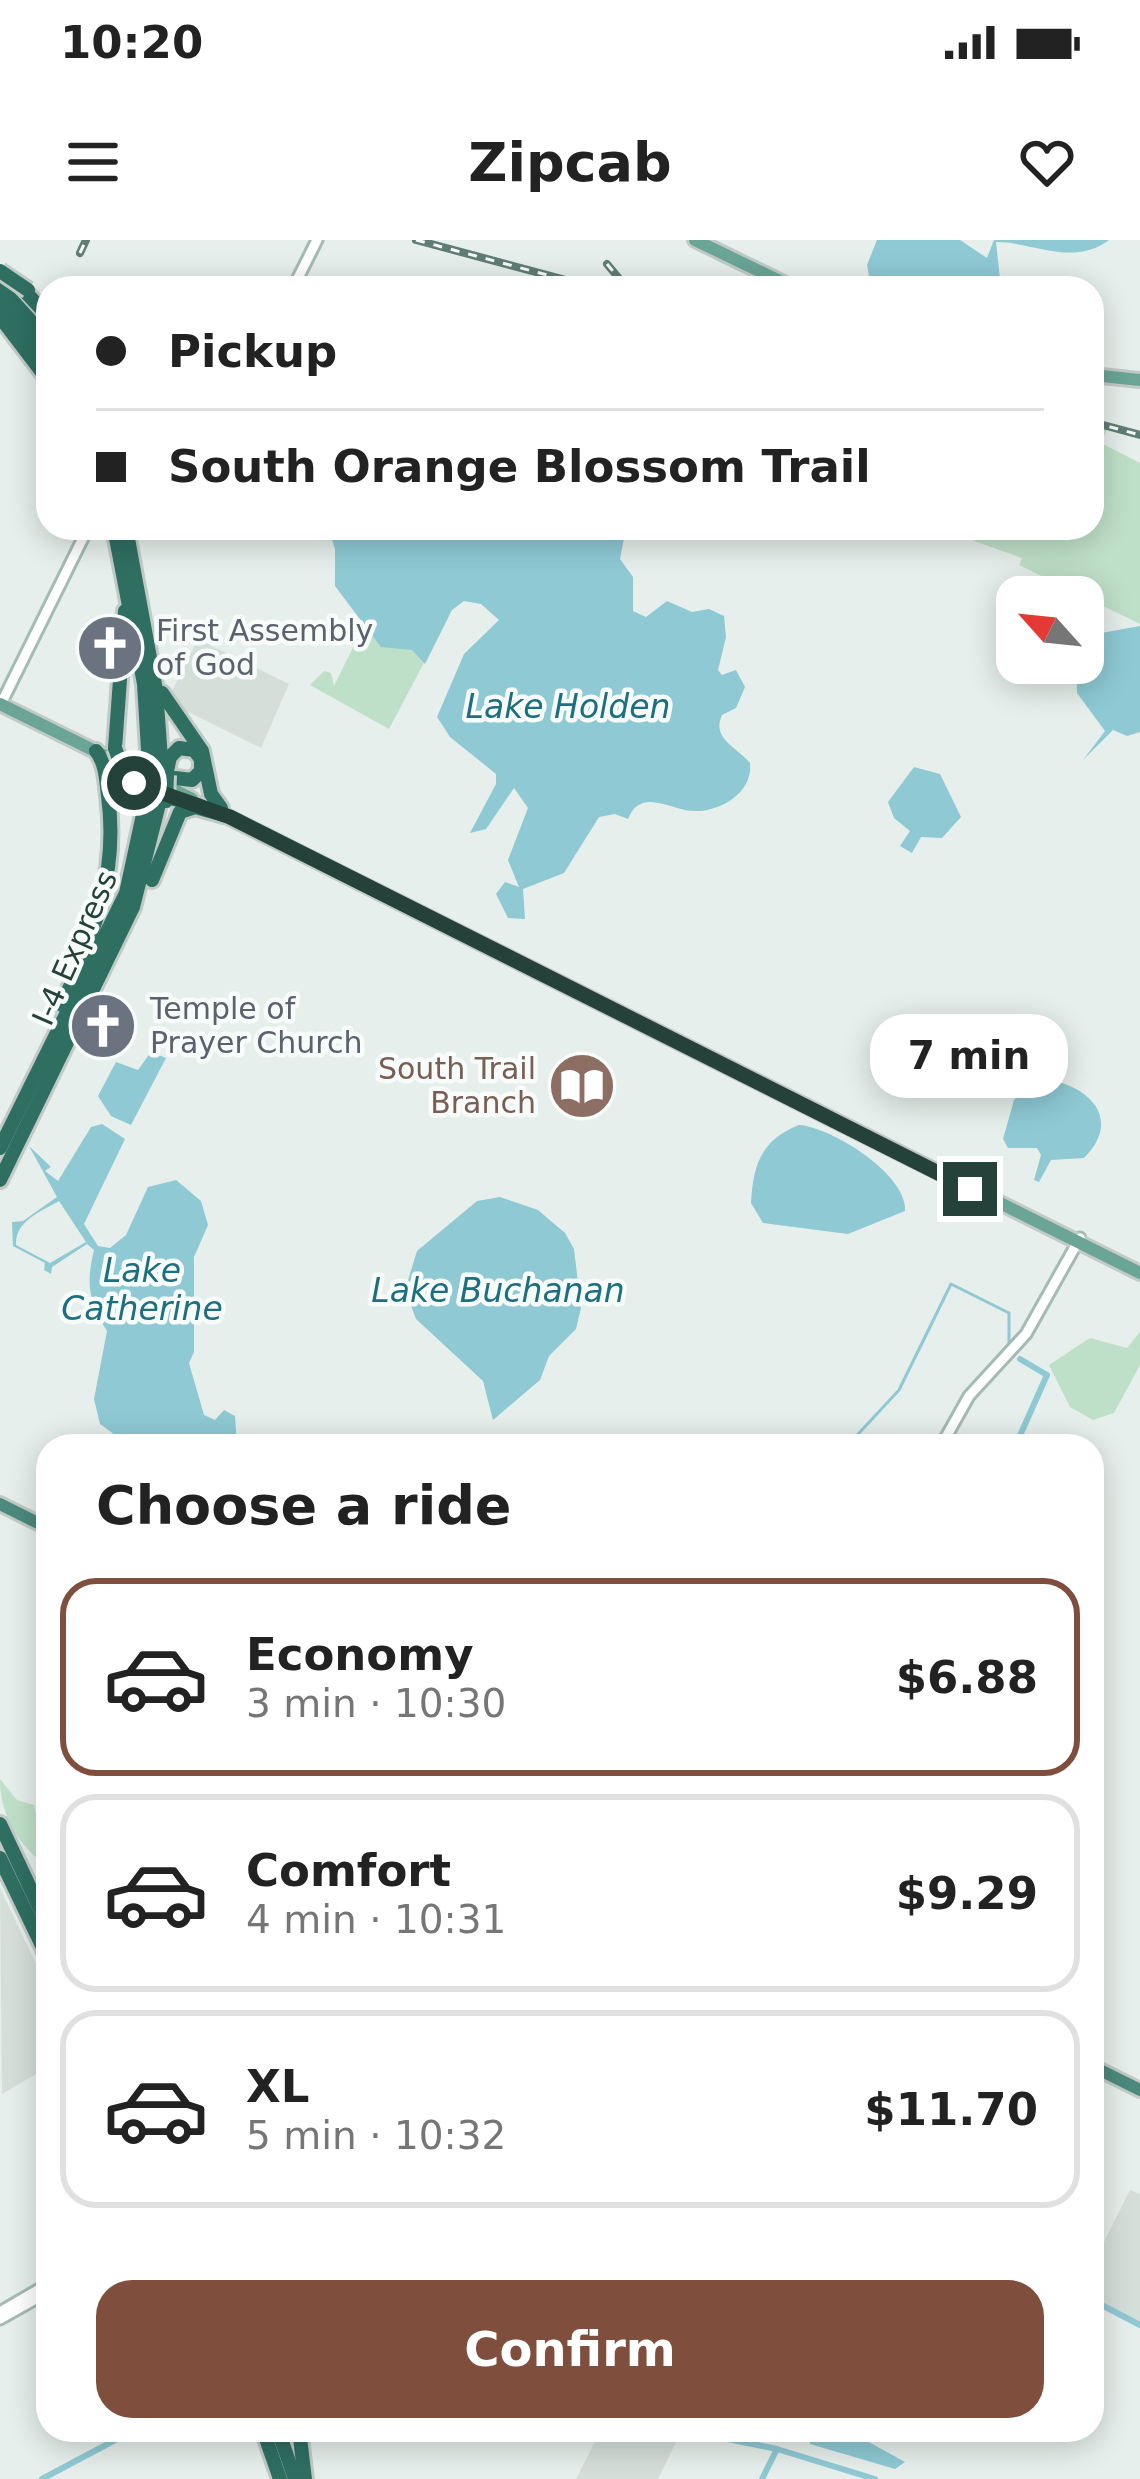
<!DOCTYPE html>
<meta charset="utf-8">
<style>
:root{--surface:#fff;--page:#f6f6f6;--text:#222;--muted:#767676;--line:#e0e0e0;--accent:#804e3d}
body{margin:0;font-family:"DejaVu Sans",sans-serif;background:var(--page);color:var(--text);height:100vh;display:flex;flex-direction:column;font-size:45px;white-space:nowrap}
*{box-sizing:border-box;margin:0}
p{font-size:39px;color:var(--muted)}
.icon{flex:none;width:66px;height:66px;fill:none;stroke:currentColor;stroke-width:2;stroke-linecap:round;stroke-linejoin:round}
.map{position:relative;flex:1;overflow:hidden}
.panel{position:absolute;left:36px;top:1194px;width:1068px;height:1008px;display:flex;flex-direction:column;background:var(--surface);border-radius:36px;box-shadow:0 6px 30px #0003}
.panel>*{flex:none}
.guide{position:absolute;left:36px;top:36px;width:1068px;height:264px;border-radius:36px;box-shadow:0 6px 30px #0003;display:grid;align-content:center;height:264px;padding:0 60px;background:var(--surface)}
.needle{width:78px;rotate:297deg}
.tools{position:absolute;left:996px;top:336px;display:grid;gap:24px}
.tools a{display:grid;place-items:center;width:108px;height:108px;border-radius:24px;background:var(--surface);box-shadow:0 6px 30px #0003;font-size:60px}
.end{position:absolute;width:54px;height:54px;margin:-27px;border:15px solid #24423a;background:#fff;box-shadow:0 0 0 6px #fff}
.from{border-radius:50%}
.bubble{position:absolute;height:84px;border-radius:36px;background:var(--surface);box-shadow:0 6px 30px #0003;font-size:39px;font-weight:800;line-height:84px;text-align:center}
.guide b{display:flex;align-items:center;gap:42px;height:114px;font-size:45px}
.guide b+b{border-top:3px solid var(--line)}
.guide i{width:30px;height:30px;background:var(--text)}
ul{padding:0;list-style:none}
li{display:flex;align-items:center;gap:36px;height:198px;margin:0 24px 18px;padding:0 36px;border:6px solid var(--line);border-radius:36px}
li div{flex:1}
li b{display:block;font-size:45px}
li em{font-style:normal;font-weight:800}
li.current{border-color:var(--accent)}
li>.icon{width:108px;height:108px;stroke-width:1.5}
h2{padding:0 60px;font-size:54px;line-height:144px}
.cta{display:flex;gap:24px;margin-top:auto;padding:24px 60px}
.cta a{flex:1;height:138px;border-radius:36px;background:var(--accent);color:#fff;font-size:48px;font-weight:800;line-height:138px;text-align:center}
.status{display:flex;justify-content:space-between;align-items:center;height:84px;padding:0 60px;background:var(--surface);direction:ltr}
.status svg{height:33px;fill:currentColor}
header{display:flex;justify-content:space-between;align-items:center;height:156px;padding:0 60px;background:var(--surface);font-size:54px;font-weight:800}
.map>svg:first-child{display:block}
.built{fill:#d4dfda}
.green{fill:#bfe0c8}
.water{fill:#8ec9d4;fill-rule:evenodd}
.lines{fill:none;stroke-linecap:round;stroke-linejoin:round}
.stream{stroke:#8ec9d4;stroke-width:3}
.canal{stroke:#8ec9d4;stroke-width:6}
.secondary-casing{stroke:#a4bbb3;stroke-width:15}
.primary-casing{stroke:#c2cac8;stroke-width:18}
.trunk-casing{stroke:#c2cac8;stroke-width:18}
.motorway-casing{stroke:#c2cac8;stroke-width:20}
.secondary{stroke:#fff;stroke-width:9}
.primary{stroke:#6aa596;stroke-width:12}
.trunk{stroke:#4c8a7c;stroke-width:12}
.motorway{stroke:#2f6f62;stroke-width:14}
.rail-casing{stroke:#5f7d75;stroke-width:8}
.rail{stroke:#f7fbf9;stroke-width:3;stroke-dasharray:9;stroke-linecap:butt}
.motorway-bridge-casing{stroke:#c2cac8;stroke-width:20;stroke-linecap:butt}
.motorway-bridge{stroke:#2f6f62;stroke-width:14}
.route{stroke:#24423a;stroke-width:15}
.labels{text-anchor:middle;stroke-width:9;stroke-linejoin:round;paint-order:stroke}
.worship-label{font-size:30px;fill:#5b616d;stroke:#f7fbf9;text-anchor:start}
.street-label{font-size:30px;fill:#24423a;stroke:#f7fbf9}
.education-label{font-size:30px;fill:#785e54;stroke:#f7fbf9;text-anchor:end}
.water-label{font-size:33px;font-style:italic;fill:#1c6f80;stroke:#f7fbf9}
</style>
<div class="status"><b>10:20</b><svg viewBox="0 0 49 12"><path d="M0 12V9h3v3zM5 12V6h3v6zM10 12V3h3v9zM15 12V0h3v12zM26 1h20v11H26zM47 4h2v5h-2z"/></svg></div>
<header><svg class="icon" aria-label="menu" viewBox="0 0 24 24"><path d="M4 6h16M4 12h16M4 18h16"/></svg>Zipcab<svg class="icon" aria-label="heart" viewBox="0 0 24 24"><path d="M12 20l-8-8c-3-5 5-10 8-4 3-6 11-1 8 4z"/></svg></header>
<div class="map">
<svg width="1140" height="2239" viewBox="0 0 1140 2239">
<rect width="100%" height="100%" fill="#e6efeb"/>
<g class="built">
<polygon points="198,399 289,444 261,508 178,467 170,455"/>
<polygon points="0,1648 48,1749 48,1827 2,1854"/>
<polygon points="1130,1950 1140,1954 1140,2085 1092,2061 1092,2026"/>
<polygon points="601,2190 650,2190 679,2196 658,2239 576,2239"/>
</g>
<g class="green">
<polygon points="1092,185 1107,189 1101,203 1140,223 1140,384 1019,325 1022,318 974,301 981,288 1092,288"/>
<polygon points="390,332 455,364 389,489 310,445 324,431 331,433 334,446"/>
<polygon points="1140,1092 1140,1125 1114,1173 1093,1180 1070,1167 1049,1125 1090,1098 1127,1108"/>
<path d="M0 1539 17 1560 34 1565 48 1627C18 1605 0 1576 0 1539Z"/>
</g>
<g class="water">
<path d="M877 0H960L987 18 994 0H1109C1073 27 1034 2 996 2L1001 48H871L867 25Z"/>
<path d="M328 288H626L620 319 633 337V371L646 377 667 361 692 372 709 369 724 376 726 397 718 430 722 435 736 430 745 447 736 468 722 475C711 499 737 507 750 523 753 551 724 570 698 571 673 573 642 545 628 579L615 574 599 577 564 633 523 649 525 679 508 678 496 654 505 642 519 647 508 620 528 568 514 548 486 589 470 593 496 544V534L450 497 437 477 464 414 499 380 481 364 464 361 452 370 425 424 412 410 381 407 335 346V309Z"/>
<polygon points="1140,386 1140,492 1127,496 1113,490 1083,520 1105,491 1077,453 1076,423 1083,423 1083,409 1101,393"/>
<polygon points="914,527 940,534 961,577 942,598 921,597 912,613 900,606 910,591 894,578 888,562"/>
<polygon points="151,812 166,818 131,885 111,876 98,856 116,822 138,830"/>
<path d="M1035 839C1081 839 1127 875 1084 918L1051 920 1039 942 1034 940 1041 915 1037 908H1008L1003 899 1014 860Z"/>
<path d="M102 884 125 899 84 984 98 1006 110 1008 126 995 148 947 176 940 201 961 208 985 194 1017V1112L189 1123 204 1175 215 1180 224 1170 235 1176 237 1206H130L100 1184 94 1159 107 1091C88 1059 86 1044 94 1010L87 1004 52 1027 51 1034 44 1030 45 1023 13 1006 12 982 23 981 57 957 29 906 51 927 45 931 58 941 91 887ZM59 961 86 1002 50 1023 16 1005C15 981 40 972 59 961Z"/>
<path d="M799 885C831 887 907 934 905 971L848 994 763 983 751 963C753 925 761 900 799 885Z"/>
<polygon points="500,957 538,970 565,993 574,1009 581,1068 576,1089 549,1116 540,1140 493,1180 483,1141 416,1079 405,1050 417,1011 477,961"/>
<polygon points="810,2190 847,2190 905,2222 895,2229 810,2204"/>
</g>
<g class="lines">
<polyline class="stream" points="848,1205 899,1150 951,1044 1009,1073 1009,1106"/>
<g class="canal">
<polyline points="1018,1200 1047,1135 1020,1119"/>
<polyline points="1092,2060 1140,2085"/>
<polyline points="683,2190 777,2209 875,2239"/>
<polyline points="42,2239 134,2190"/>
<polyline points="762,2239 777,2209"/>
</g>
<g class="secondary-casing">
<g id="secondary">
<polyline points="293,48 317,0"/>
<polyline points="1,464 88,288"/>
<polyline points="941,1206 969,1156 1026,1094 1080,998"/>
<polyline points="0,2072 48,2044"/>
<polyline points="0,2079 48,2052"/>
</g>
</g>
<g class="primary-casing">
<g id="primary">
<polyline points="695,0 794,48"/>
<polyline points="1092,135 1140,140"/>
<polyline points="0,464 192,559"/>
<polyline points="216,571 1140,1033"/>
</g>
</g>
<g class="trunk-casing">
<g id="trunk">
<polyline points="0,1264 48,1288"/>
<polyline points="1092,1826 1140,1850"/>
</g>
</g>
<g class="motorway-casing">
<g id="motorway">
<polyline points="19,45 48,76"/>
<polyline points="0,47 48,100"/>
<polyline points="0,62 48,118"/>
<polyline points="0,77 48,140"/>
<polyline points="114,288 144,444 149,526"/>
<polyline points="126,288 156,450 162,532"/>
<polyline points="162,453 202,511 211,554 221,568"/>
<polyline points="115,508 125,371"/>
<polyline points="123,530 150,553 198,565"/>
<polyline points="158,536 192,540 201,531 201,519 194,510 179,508 170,517 167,531"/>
<polyline points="152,640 180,572 195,567 224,575"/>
<path d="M62 765C93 694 119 635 108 556 106 540 106 524 96 511"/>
<polyline points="0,908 126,653 147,556"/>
<polyline points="0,940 133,667 160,560"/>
<polyline points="0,1584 48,1686"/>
<polyline points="0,1618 48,1718"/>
<polyline points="263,2190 280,2239"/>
<polyline points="278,2190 295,2239"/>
<polyline points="299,2190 305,2239"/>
</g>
</g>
<use href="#secondary" class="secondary"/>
<use href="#primary" class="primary"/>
<use href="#trunk" class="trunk"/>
<use href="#motorway" class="motorway"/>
<g class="rail-casing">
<g id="rail">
<polyline points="416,0 596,48"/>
<polyline points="80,13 86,0"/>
<polyline points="607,24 627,48"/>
<polyline points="1092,182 1140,195"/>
</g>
</g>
<use href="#rail" class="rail"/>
<g class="motorway-bridge-casing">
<g id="motorway-bridge">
<polyline points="0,31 28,50"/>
<polyline points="115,508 123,530"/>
<polyline points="140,552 142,522"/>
<polyline points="152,557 154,529"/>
<polyline points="166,561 167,535"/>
</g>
</g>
<use href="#motorway-bridge" class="motorway-bridge"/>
</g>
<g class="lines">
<polyline class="route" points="134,543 230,577 970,949"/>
</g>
<defs>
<g id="church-disc" transform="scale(3.45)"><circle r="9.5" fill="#6b7280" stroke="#f7fbf9"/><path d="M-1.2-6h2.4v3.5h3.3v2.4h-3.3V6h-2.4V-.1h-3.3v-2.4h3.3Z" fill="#fff"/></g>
<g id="library-disc" transform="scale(3.45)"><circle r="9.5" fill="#8d6e63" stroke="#f7fbf9"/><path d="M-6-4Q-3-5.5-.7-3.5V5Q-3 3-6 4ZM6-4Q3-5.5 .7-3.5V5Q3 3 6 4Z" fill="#fff"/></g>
</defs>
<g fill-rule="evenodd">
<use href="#church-disc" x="110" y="408"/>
<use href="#church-disc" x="103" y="786"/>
<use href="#library-disc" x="582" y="846"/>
</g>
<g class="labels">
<g class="worship-label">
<text x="156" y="401">First Assembly<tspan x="156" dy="34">of God</tspan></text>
<text x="150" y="779">Temple of<tspan x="150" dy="34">Prayer Church</tspan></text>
</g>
<g class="street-label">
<text transform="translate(75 708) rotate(-66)" y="10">I-4 Express</text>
</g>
<g class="education-label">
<text x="536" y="839">South Trail<tspan x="536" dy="34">Branch</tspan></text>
</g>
<g class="water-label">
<text x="568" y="478">Lake Holden</text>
<text x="142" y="1042">Lake<tspan x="142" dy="38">Catherine</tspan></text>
<text x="498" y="1062">Lake Buchanan</text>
</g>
</g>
</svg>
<div class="tools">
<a><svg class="needle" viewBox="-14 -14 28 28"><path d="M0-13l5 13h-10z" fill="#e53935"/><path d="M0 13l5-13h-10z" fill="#767676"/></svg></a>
</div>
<i class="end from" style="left:134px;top:543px"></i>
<i class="end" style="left:970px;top:949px"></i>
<div class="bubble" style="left:870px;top:774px;width:198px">7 min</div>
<div class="guide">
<b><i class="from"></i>Pickup</b>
<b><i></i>South Orange Blossom Trail</b>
</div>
<section class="panel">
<h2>Choose a ride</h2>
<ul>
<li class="current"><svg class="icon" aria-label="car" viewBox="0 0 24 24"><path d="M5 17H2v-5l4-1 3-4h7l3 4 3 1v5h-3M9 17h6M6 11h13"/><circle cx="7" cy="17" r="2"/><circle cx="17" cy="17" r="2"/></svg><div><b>Economy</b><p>3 min · 10:30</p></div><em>$6.88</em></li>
<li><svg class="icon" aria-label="car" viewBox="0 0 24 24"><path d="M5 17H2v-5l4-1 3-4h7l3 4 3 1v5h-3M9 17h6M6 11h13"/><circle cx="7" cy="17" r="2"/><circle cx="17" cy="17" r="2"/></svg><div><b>Comfort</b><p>4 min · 10:31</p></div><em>$9.29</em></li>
<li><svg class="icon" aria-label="car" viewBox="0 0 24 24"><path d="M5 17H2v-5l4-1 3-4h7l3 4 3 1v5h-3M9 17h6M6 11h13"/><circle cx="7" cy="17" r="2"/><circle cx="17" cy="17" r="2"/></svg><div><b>XL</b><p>5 min · 10:32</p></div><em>$11.70</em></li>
</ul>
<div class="cta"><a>Confirm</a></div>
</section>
</div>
